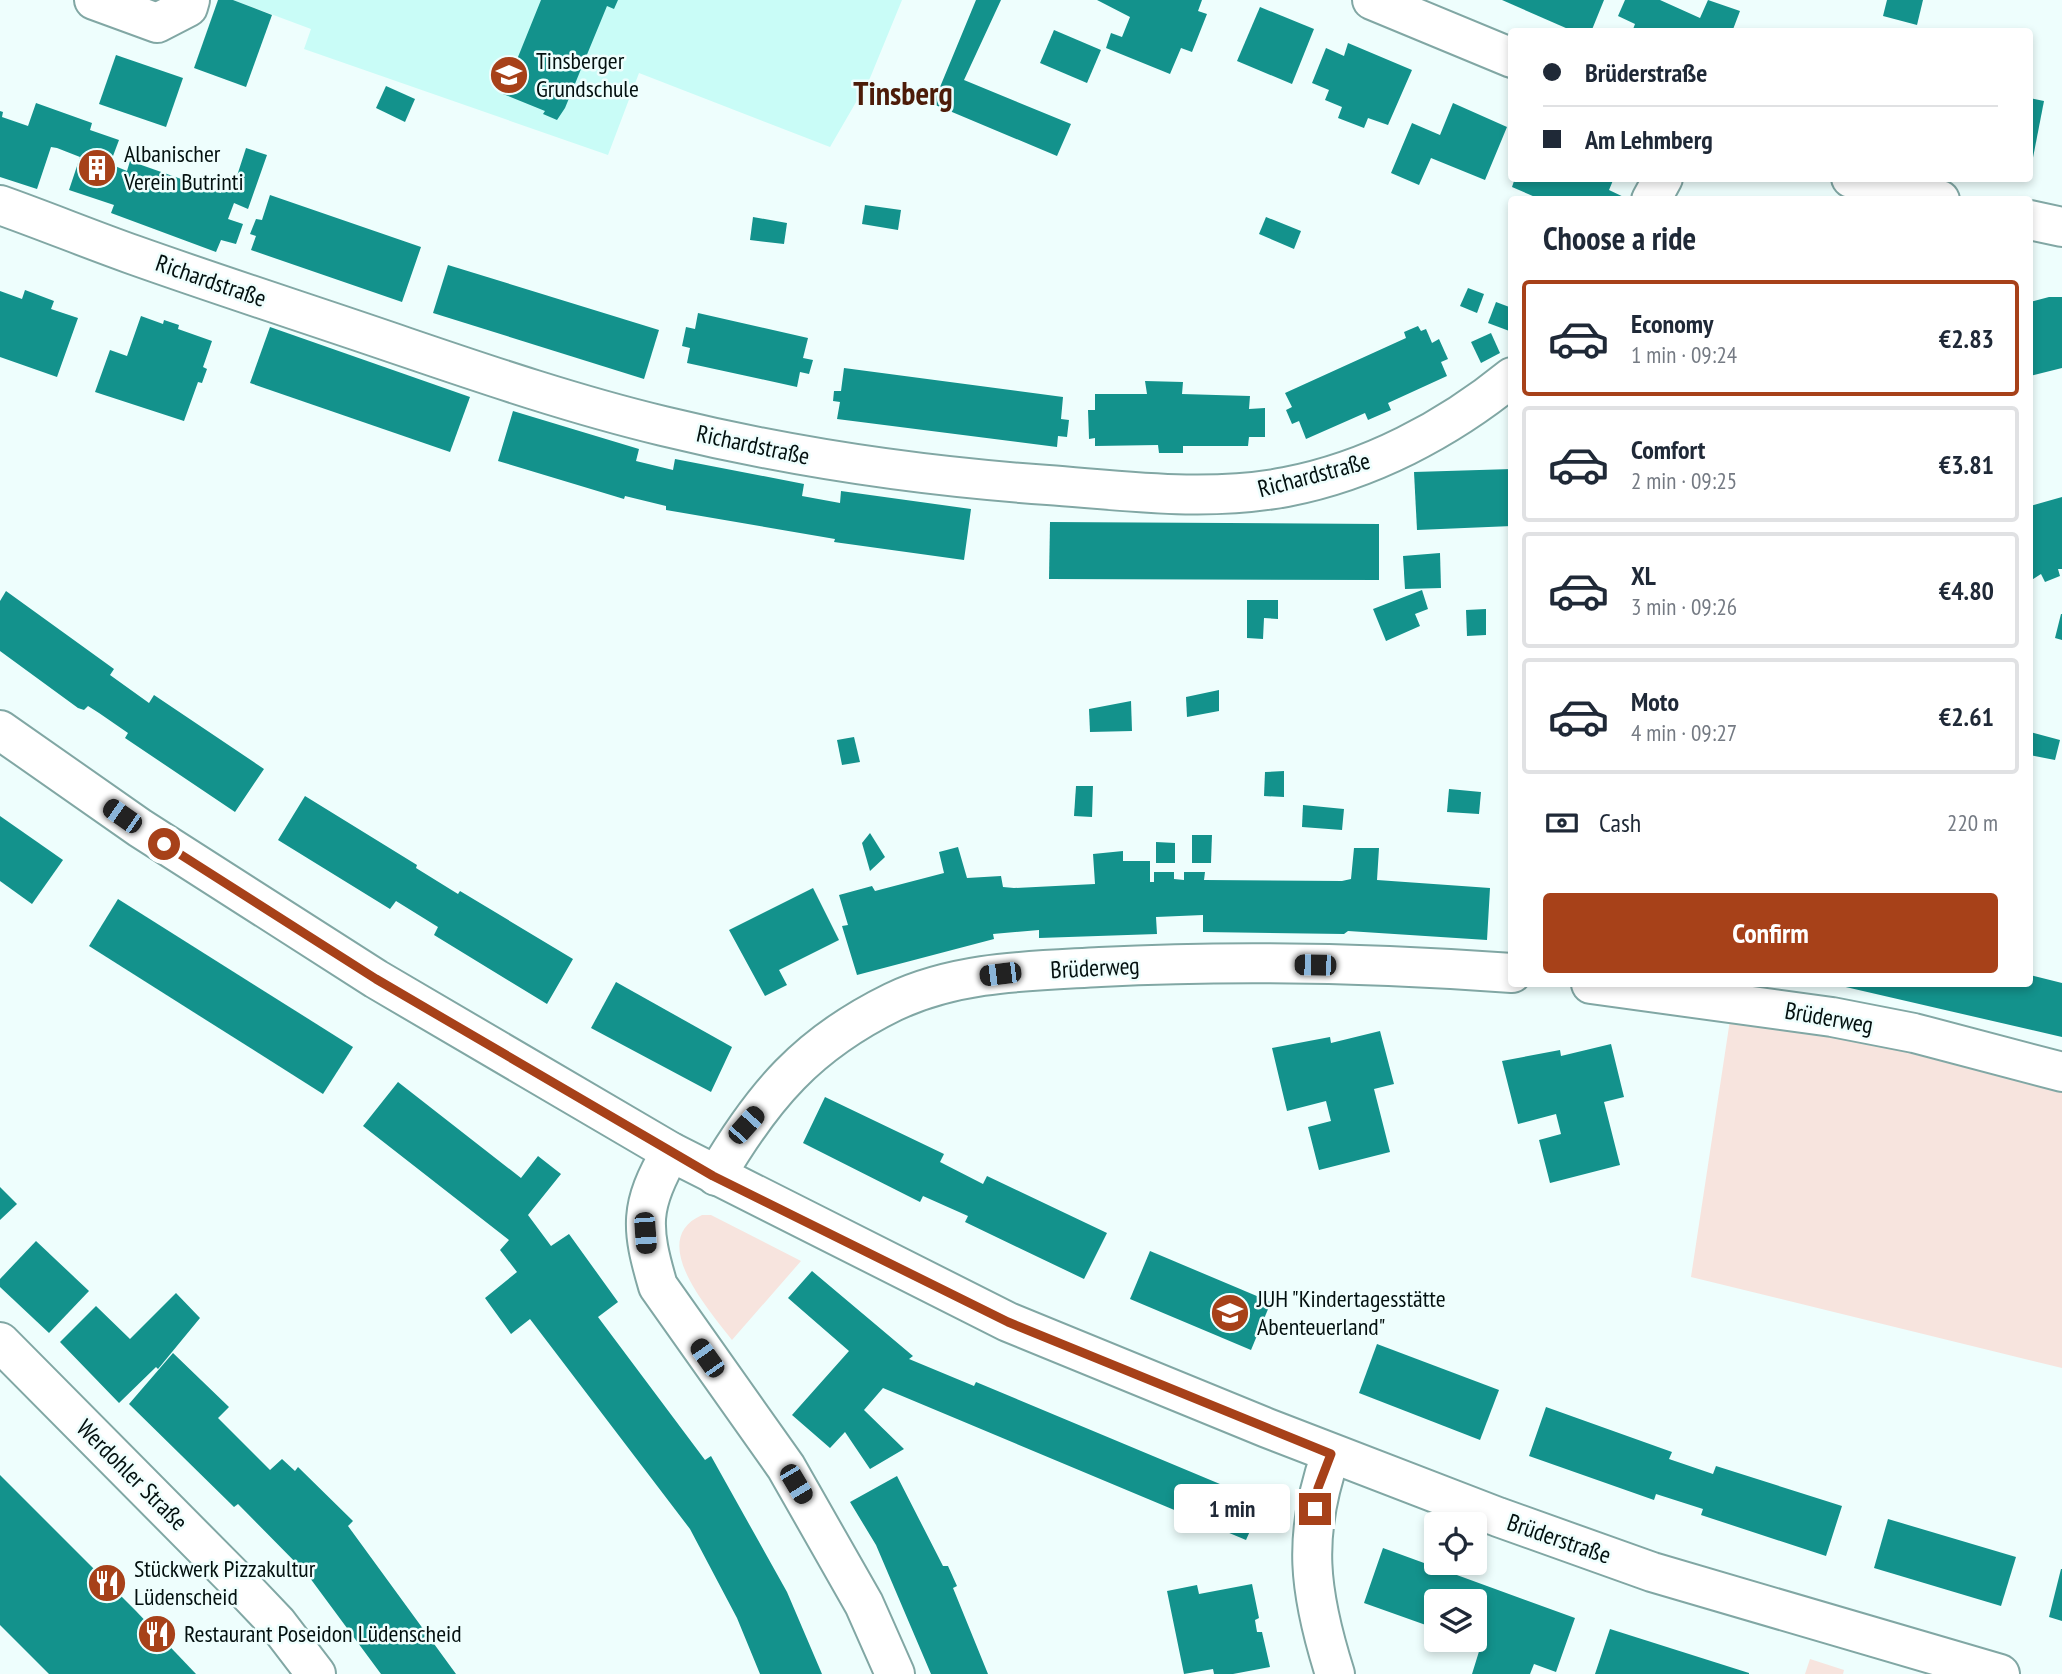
<!DOCTYPE html>
<meta charset="utf-8">
<style>
:root{--surface:#fff;--page:#f6f6f7;--text:#1f2937;--muted:#747a83;--line:#e0e1e3;--accent:#a74119}
body{margin:0;font-family:"PT Sans Narrow",sans-serif;background:var(--page);color:var(--text);height:100vh;display:flex;flex-direction:column;font-size:26px;white-space:nowrap}
*{box-sizing:border-box;margin:0}
p{font-size:23px;color:var(--muted)}
.icon{flex:none;width:38px;height:38px;fill:none;stroke:currentColor;stroke-width:2;stroke-linecap:round;stroke-linejoin:round}
.map{position:relative;flex:1;overflow:hidden}
.panel{position:absolute;left:1508px;top:196px;width:525px;height:791px;display:flex;flex-direction:column;background:var(--surface);border-radius:7px;box-shadow:0 4px 10px #0003}
.panel>*{flex:none}
.hud{position:absolute;left:1508px;top:28px;width:525px;height:154px;border-radius:7px;box-shadow:0 4px 10px #0003;display:grid;align-content:center;height:154px;padding:0 35px;background:var(--surface)}
.fabs{position:absolute;left:1424px;top:1512px;display:grid;gap:14px}
.fabs a{display:grid;place-items:center;width:63px;height:63px;border-radius:7px;background:var(--surface);box-shadow:0 4px 10px #0003;font-size:35px}
.end{position:absolute;width:32px;height:32px;margin:-16px;border:9px solid #a74119;background:#fff;box-shadow:0 0 0 4px #fff}
.from{border-radius:50%}
.bubble{position:absolute;height:49px;border-radius:7px;background:var(--surface);box-shadow:0 4px 10px #0003;font-size:23px;font-weight:700;line-height:49px;text-align:center}
.car{position:absolute;width:21px;height:42px;margin:-21px -10px;border-radius:9px;box-shadow:0 0 5px 2px #0007;background:linear-gradient(#222 24%,#8ab4d8 0 40%,#222 0 76%,#8ab4d8 0 86%,#222 0)}
.hud b{display:flex;align-items:center;gap:24px;height:66px;font-size:26px}
.hud b+b{border-top:2px solid var(--line)}
.hud i{width:18px;height:18px;background:var(--text)}
ul{padding:0;list-style:none}
li{display:flex;align-items:center;gap:21px;height:116px;margin:0 14px 10px;padding:0 21px;border:4px solid var(--line);border-radius:7px}
li div{flex:1}
li b{display:block;font-size:26px}
li em{font-style:normal;font-weight:700}
li.on{border-color:var(--accent)}
li>.icon{width:63px;height:63px;stroke-width:1.5}
h2{padding:0 35px;font-size:32px;line-height:84px}
.pay{display:flex;align-items:center;gap:18px;height:77px;padding:0 35px;font-size:26px}
.pay p{margin-inline-start:auto}
.action{display:flex;gap:14px;margin-top:auto;padding:14px 35px}
.action a{flex:1;height:80px;border-radius:7px;background:var(--accent);color:#fff;font-size:28px;font-weight:700;line-height:80px;text-align:center}
.map>svg:first-child{display:block}
.built{fill:#c9fcf7}
.green{fill:#f7e4de}
.building{fill:#13928c}
.lines{fill:none;stroke-linecap:round;stroke-linejoin:round}
.minor-casing{stroke:#81a7a4;stroke-width:42}
.tertiary-casing{stroke:#81a7a4;stroke-width:42}
.minor{stroke:#fff;stroke-width:38}
.tertiary{stroke:#fff;stroke-width:38}
.route{stroke:#a74119;stroke-width:9}
.labels{text-anchor:middle;stroke-width:5;stroke-linejoin:round;paint-order:stroke}
.poi-label{font-size:24px;fill:#03100f;stroke:#eefefd;text-anchor:start}
.street-label{font-size:24px;fill:#03100f;stroke:#eefefd}
.district-label{font-size:32px;font-weight:bold;fill:#4d1c09;stroke:#eefefd}
</style>
<div class="map">
<svg width="2062" height="1674" viewBox="0 0 2062 1674">
<rect width="100%" height="100%" fill="#eefefd"/>
<polygon class="built" points="233,0 902,0 870,78 830,147 639,73 608,155 304,49 311,29"/>
<g class="green">
<polygon points="1730,1020 1909,1050 2062,1089 2062,1368 1691,1277"/>
<path d="M702 1215H711L801 1261 732 1340C711 1312 645 1240 702 1215Z"/>
<polygon points="1810,1659 1844,1670 1843,1674 1805,1674"/>
</g>
<g class="building">
<polygon points="218,0 233,0 272,15 246,87 194,68"/>
<polygon points="541,0 618,0 614,9 607,6 565,108 557,120 543,114 545,111 503,94"/>
<polygon points="976,0 1001,0 964,80 1071,124 1057,156 933,104"/>
<polygon points="1097,0 1202,0 1198,11 1207,14 1192,52 1181,48 1170,74 1106,48 1111,33 1122,37 1130,17"/>
<polygon points="1502,0 1604,0 1591,32 1575,32"/>
<polygon points="1625,0 1660,0 1700,18 1708,0 1740,11 1732,32 1632,32 1635,24 1618,16"/>
<polygon points="1887,0 1923,0 1917,25 1883,16"/>
<polygon points="1260,7 1314,29 1292,84 1237,61"/>
<polygon points="1054,30 1101,50 1087,83 1040,63"/>
<polygon points="1348,43 1412,70 1388,125 1368,118 1364,128 1338,118 1342,107 1325,100 1329,90 1312,83 1326,48 1344,56"/>
<polygon points="116,55 183,78 166,127 99,104"/>
<polygon points="386,86 415,99 405,122 376,108"/>
<polygon points="2030,98 2044,101 2031,168 2030,168"/>
<polygon points="36,103 92,123 90,130 119,140 110,164 127,171 130,161 221,193 226,180 235,182 246,148 267,155 248,209 234,203 228,219 243,224 236,244 221,240 216,252 111,213 114,205 69,190 80,157 57,148 51,147 37,189 0,177 0,111 3,112 2,117 28,126"/>
<polygon points="1453,103 1507,127 1485,180 1431,158 1419,185 1391,173 1412,123 1440,135"/>
<polygon points="1515,178 1614,178 1609,190 1630,200 1542,200 1512,187"/>
<polygon points="270,195 421,247 402,302 251,250 256,236 250,234 256,219 262,220"/>
<polygon points="865,205 901,210 898,230 862,224"/>
<polygon points="753,217 787,223 784,244 750,240"/>
<polygon points="1266,217 1301,231 1294,249 1259,234"/>
<polygon points="448,265 659,330 644,379 433,313"/>
<polygon points="1468,288 1484,294 1477,313 1460,306"/>
<polygon points="25,290 54,301 51,309 78,318 57,377 0,357 0,291 22,299"/>
<polygon points="2049,297 2062,297 2062,368 2030,376 2030,302"/>
<polygon points="1496,302 1512,308 1512,332 1488,323"/>
<polygon points="698,313 808,338 803,358 813,360 809,374 800,372 797,387 687,363 690,348 682,346 686,327 695,329"/>
<polygon points="141,316 163,324 164,320 179,325 178,329 212,341 203,367 207,369 202,383 198,382 184,421 95,392 110,350 127,356"/>
<polygon points="1418,326 1421,331 1426,329 1432,343 1439,339 1448,359 1441,362 1447,376 1388,403 1391,410 1368,420 1365,413 1306,439 1299,421 1292,424 1286,410 1292,407 1285,393 1406,338 1404,332"/>
<polygon points="270,327 470,397 450,452 250,383"/>
<polygon points="1491,333 1500,353 1481,363 1471,342"/>
<polygon points="844,368 1063,397 1061,419 1069,420 1067,437 1058,436 1057,447 837,419 840,402 833,401 834,391 841,391"/>
<polygon points="1145,381 1183,382 1182,394 1250,396 1249,409 1265,408 1265,437 1249,437 1248,446 1183,446 1183,453 1159,453 1158,445 1095,446 1095,438 1089,439 1088,410 1095,410 1095,394 1147,394"/>
<polygon points="513,411 639,449 636,461 673,470 675,459 804,484 802,496 840,503 841,491 971,509 964,560 834,542 835,539 666,510 666,506 625,496 624,499 498,461"/>
<polygon points="1512,469 1512,526 1417,530 1414,472"/>
<polygon points="2062,497 2062,569 2058,569 2060,576 2045,582 2041,574 2030,581 2030,506"/>
<polygon points="1050,522 1379,524 1379,580 1049,579"/>
<polygon points="1440,553 1441,588 1405,589 1403,556"/>
<polygon points="1422,590 1428,609 1415,614 1420,626 1386,641 1373,609"/>
<polygon points="6,591 114,669 110,675 149,703 154,695 264,769 235,812 125,738 128,733 99,713 88,706 84,710 78,708 0,651 0,601"/>
<polygon points="1247,600 1278,600 1278,619 1264,618 1263,639 1247,638"/>
<polygon points="1486,609 1486,635 1467,636 1466,610"/>
<polygon points="2061,614 2062,614 2062,640 2055,638"/>
<polygon points="1219,690 1219,711 1187,717 1186,697"/>
<polygon points="1131,701 1132,731 1090,732 1089,709"/>
<polygon points="2030,732 2060,740 2055,760 2030,755"/>
<polygon points="854,737 860,762 842,765 837,740"/>
<polygon points="1284,771 1284,797 1264,796 1265,772"/>
<polygon points="1076,786 1093,786 1092,817 1074,816"/>
<polygon points="1449,789 1481,792 1479,814 1447,812"/>
<polygon points="305,796 417,865 416,868 458,894 460,891 573,959 547,1004 434,935 438,927 396,901 390,909 278,840"/>
<polygon points="1303,805 1344,809 1342,830 1302,827"/>
<polygon points="0,816 63,860 32,904 0,881"/>
<polygon points="870,833 885,857 870,871 862,843"/>
<polygon points="1192,835 1212,835 1211,863 1192,863"/>
<polygon points="1156,842 1175,843 1175,863 1156,863"/>
<polygon points="958,847 967,878 1001,876 1003,887 1014,888 1095,884 1093,854 1123,851 1123,861 1150,861 1150,882 1154,882 1154,872 1174,872 1174,879 1184,880 1184,872 1205,872 1204,880 1342,881 1351,879 1354,848 1379,848 1377,880 1490,888 1487,940 1348,931 1344,934 1203,932 1203,915 1156,917 1157,934 1039,938 1039,930 993,934 994,939 857,975 842,926 848,925 839,895 872,886 875,891 944,873 939,852"/>
<polygon points="813,888 839,940 779,970 787,985 765,996 729,930"/>
<polygon points="118,899 353,1047 323,1094 89,946"/>
<polygon points="2030,975 2062,983 2062,1037 1837,985 2030,984"/>
<polygon points="616,982 732,1047 711,1092 591,1028"/>
<polygon points="1380,1031 1394,1084 1374,1089 1390,1152 1319,1170 1308,1127 1331,1121 1326,1101 1287,1111 1272,1048 1330,1037 1331,1043"/>
<polygon points="1611,1044 1624,1097 1604,1102 1620,1165 1550,1183 1539,1140 1561,1134 1556,1114 1518,1124 1502,1061 1560,1050 1561,1056"/>
<polygon points="398,1082 521,1178 538,1156 561,1174 528,1215 551,1246 569,1234 618,1302 598,1317 705,1460 711,1456 787,1592 822,1674 760,1674 737,1618 690,1529 530,1319 511,1334 485,1298 517,1272 500,1250 509,1240 363,1126"/>
<polygon points="825,1097 944,1154 940,1162 983,1184 987,1176 1107,1233 1084,1279 965,1222 968,1216 923,1196 920,1202 803,1143"/>
<polygon points="0,1187 17,1204 0,1220"/>
<polygon points="36,1241 89,1291 49,1333 0,1287 0,1279"/>
<polygon points="1150,1251 1271,1302 1251,1350 1130,1299"/>
<polygon points="812,1271 913,1356 909,1359 974,1386 976,1382 1263,1502 1246,1540 883,1388 864,1410 904,1449 870,1469 845,1432 830,1448 792,1415 849,1351 788,1298"/>
<polygon points="176,1293 200,1318 158,1369 156,1367 119,1403 60,1342 96,1306 130,1339"/>
<polygon points="1377,1344 1499,1390 1480,1440 1359,1393"/>
<polygon points="173,1353 229,1407 218,1418 270,1470 282,1459 295,1471 298,1467 353,1521 348,1526 456,1674 381,1674 307,1574 238,1504 234,1507 129,1404"/>
<polygon points="1546,1407 1672,1452 1669,1459 1713,1474 1716,1466 1842,1506 1826,1556 1701,1515 1703,1509 1656,1494 1654,1500 1529,1456"/>
<polygon points="0,1475 135,1610 196,1674 49,1674 0,1625"/>
<polygon points="897,1476 943,1566 948,1566 957,1586 953,1588 988,1674 931,1674 876,1545 850,1502"/>
<polygon points="1888,1519 2016,1557 2001,1606 1874,1568"/>
<polygon points="1383,1548 1575,1618 1556,1672 1534,1664 1530,1674 1472,1674 1481,1645 1468,1640 1475,1640 1475,1601 1437,1601 1437,1629 1364,1603"/>
<polygon points="2061,1569 2062,1569 2062,1621 2049,1617"/>
<polygon points="1252,1584 1259,1618 1255,1620 1257,1632 1262,1632 1270,1667 1233,1674 1214,1674 1213,1669 1184,1674 1167,1591 1197,1585 1199,1594"/>
<polygon points="1610,1629 1749,1673 1749,1674 1595,1674"/>
</g>
<g class="lines">
<g class="minor-casing">
<g id="minor">
<polyline points="94,0 157,23 188,7 190,0"/>
<polyline points="1372,0 1512,58"/>
<polyline points="1851,178 1940,200"/>
<polyline points="1651,200 1663,178"/>
<path d="M0 205C45 221 89 239 134 255 224 287 315 316 405 347 490 376 576 405 663 426 790 457 918 476 1048 485 1127 491 1207 502 1286 487 1369 471 1447 430 1512 377"/>
<polyline points="2030,220 2062,227"/>
<polyline points="0,730 140,828 376,979 671,1152 1008,1322 1267,1428 1498,1517 1652,1572 2000,1674"/>
<polyline points="1591,984 1832,1017 1914,1033 2062,1072"/>
<path d="M671 1152C639 1206 641 1228 658 1286L786 1467 864 1604 895 1674"/>
<path d="M716 1176C763 1096 807 1044 893 1002 958 971 1030 971 1100 967 1237 960 1375 963 1512 973"/>
<path d="M1331 1454C1302 1536 1309 1592 1335 1674"/>
</g>
</g>
<g class="tertiary-casing">
<polyline id="tertiary" points="0,1342 237,1581 277,1623 316,1674"/>
</g>
<use href="#minor" class="minor"/>
<use href="#tertiary" class="tertiary"/>
</g>
<g class="lines">
<polyline class="route" points="164,844 376,979 713,1176 1008,1322 1331,1454 1318,1488 1315,1509"/>
</g>
<defs>
<g id="school-disc" transform="scale(2.0125)"><circle r="9.5" fill="#a74119" stroke="#eefefd"/><path d="M0-5L7-2L0 1L-7-2ZM-4 1L0 2.5L4 1V4Q0 6-4 4Z" fill="#fff"/></g>
<g id="building-disc" transform="scale(2.0125)"><circle r="9.5" fill="#a74119" stroke="#eefefd"/><path d="M-4-6H4V6H1V3H-1V6H-4ZM-2.5-4.3h1.7v1.8h-1.7ZM.8-4.3h1.7v1.8H.8ZM-2.5-1h1.7V.8h-1.7ZM.8-1h1.7V.8H.8Z" fill="#fff"/></g>
<g id="restaurant-disc" transform="scale(2.0125)"><circle r="9.5" fill="#a74119" stroke="#eefefd"/><path d="M-5-6h1v4h1v-4h1v4h1v-4h1v5L-1.5 .5V6h-2V.5L-5-1ZM5-6V6H3V1.5H1.5Q1.5-4 5-6Z" fill="#fff"/></g>
</defs>
<g fill-rule="evenodd">
<use href="#school-disc" x="509" y="75"/>
<use href="#building-disc" x="97" y="168"/>
<use href="#school-disc" x="1230" y="1313"/>
<use href="#restaurant-disc" x="107" y="1583"/>
<use href="#restaurant-disc" x="157" y="1634"/>
</g>
<g class="labels">
<g class="poi-label">
<text x="536" y="69">Tinsberger<tspan x="536" dy="28">Grundschule</tspan></text>
<text x="124" y="162">Albanischer<tspan x="124" dy="28">Verein Butrinti</tspan></text>
<text x="1257" y="1307">JUH "Kindertagesstätte<tspan x="1257" dy="28">Abenteuerland"</tspan></text>
<text x="134" y="1577">Stückwerk Pizzakultur<tspan x="134" dy="28">Lüdenscheid</tspan></text>
<text x="184" y="1642">Restaurant Poseidon Lüdenscheid</text>
</g>
<g class="street-label">
<text transform="translate(211 281) rotate(19)" y="8">Richardstraße</text>
<text transform="translate(753 445) rotate(12)" y="8">Richardstraße</text>
<text transform="translate(1314 475) rotate(-15)" y="8">Richardstraße</text>
<text transform="translate(1095 968) rotate(-3)" y="8">Brüderweg</text>
<text transform="translate(1829 1018) rotate(10)" y="8">Brüderweg</text>
<text transform="translate(132 1475) rotate(45)" y="8">Werdohler Straße</text>
<text transform="translate(1559 1539) rotate(19)" y="8">Brüderstraße</text>
</g>
<g class="district-label">
<text x="903" y="105">Tinsberg</text>
</g>
</g>
</svg>
<div class="fabs">
<a><svg class="icon" aria-label="locate" viewBox="0 0 24 24"><circle cx="12" cy="12" r="6"/><path d="M12 2v4M12 18v4M2 12h4M18 12h4"/></svg></a>
<a><svg class="icon" aria-label="layers" viewBox="0 0 24 24"><path d="M12 4l9 5-9 5-9-5zM3 14l9 5 9-5"/></svg></a>
</div>
<i class="end from" style="left:164px;top:844px"></i>
<i class="end" style="left:1315px;top:1509px"></i>
<div class="bubble" style="left:1174px;top:1484px;width:116px">1 min</div>
<i class="car" style="left:122px;top:816px;rotate:305deg"></i>
<i class="car" style="left:1315px;top:965px;rotate:271deg"></i>
<i class="car" style="left:1000px;top:974px;rotate:263deg"></i>
<i class="car" style="left:746px;top:1125px;rotate:42deg"></i>
<i class="car" style="left:645px;top:1233px;rotate:176deg"></i>
<i class="car" style="left:707px;top:1358px;rotate:325deg"></i>
<i class="car" style="left:796px;top:1484px;rotate:149deg"></i>
<div class="hud">
<b><i class="from"></i>Brüderstraße</b>
<b><i></i>Am Lehmberg</b>
</div>
<section class="panel">
<h2>Choose a ride</h2>
<ul>
<li class="on"><svg class="icon" aria-label="car" viewBox="0 0 24 24"><path d="M5 17H2v-5l4-1 3-4h7l3 4 3 1v5h-3M9 17h6M6 11h13"/><circle cx="7" cy="17" r="2"/><circle cx="17" cy="17" r="2"/></svg><div><b>Economy</b><p>1 min · 09:24</p></div><em>€2.83</em></li>
<li><svg class="icon" aria-label="car" viewBox="0 0 24 24"><path d="M5 17H2v-5l4-1 3-4h7l3 4 3 1v5h-3M9 17h6M6 11h13"/><circle cx="7" cy="17" r="2"/><circle cx="17" cy="17" r="2"/></svg><div><b>Comfort</b><p>2 min · 09:25</p></div><em>€3.81</em></li>
<li><svg class="icon" aria-label="car" viewBox="0 0 24 24"><path d="M5 17H2v-5l4-1 3-4h7l3 4 3 1v5h-3M9 17h6M6 11h13"/><circle cx="7" cy="17" r="2"/><circle cx="17" cy="17" r="2"/></svg><div><b>XL</b><p>3 min · 09:26</p></div><em>€4.80</em></li>
<li><svg class="icon" aria-label="car" viewBox="0 0 24 24"><path d="M5 17H2v-5l4-1 3-4h7l3 4 3 1v5h-3M9 17h6M6 11h13"/><circle cx="7" cy="17" r="2"/><circle cx="17" cy="17" r="2"/></svg><div><b>Moto</b><p>4 min · 09:27</p></div><em>€2.61</em></li>
</ul>
<div class="pay"><svg class="icon" aria-label="cash" viewBox="0 0 24 24"><path d="M3 7h18v10H3z"/><circle cx="12" cy="12" r="2"/></svg>Cash<p>220 m</p></div>
<div class="action"><a>Confirm</a></div>
</section>
</div>
